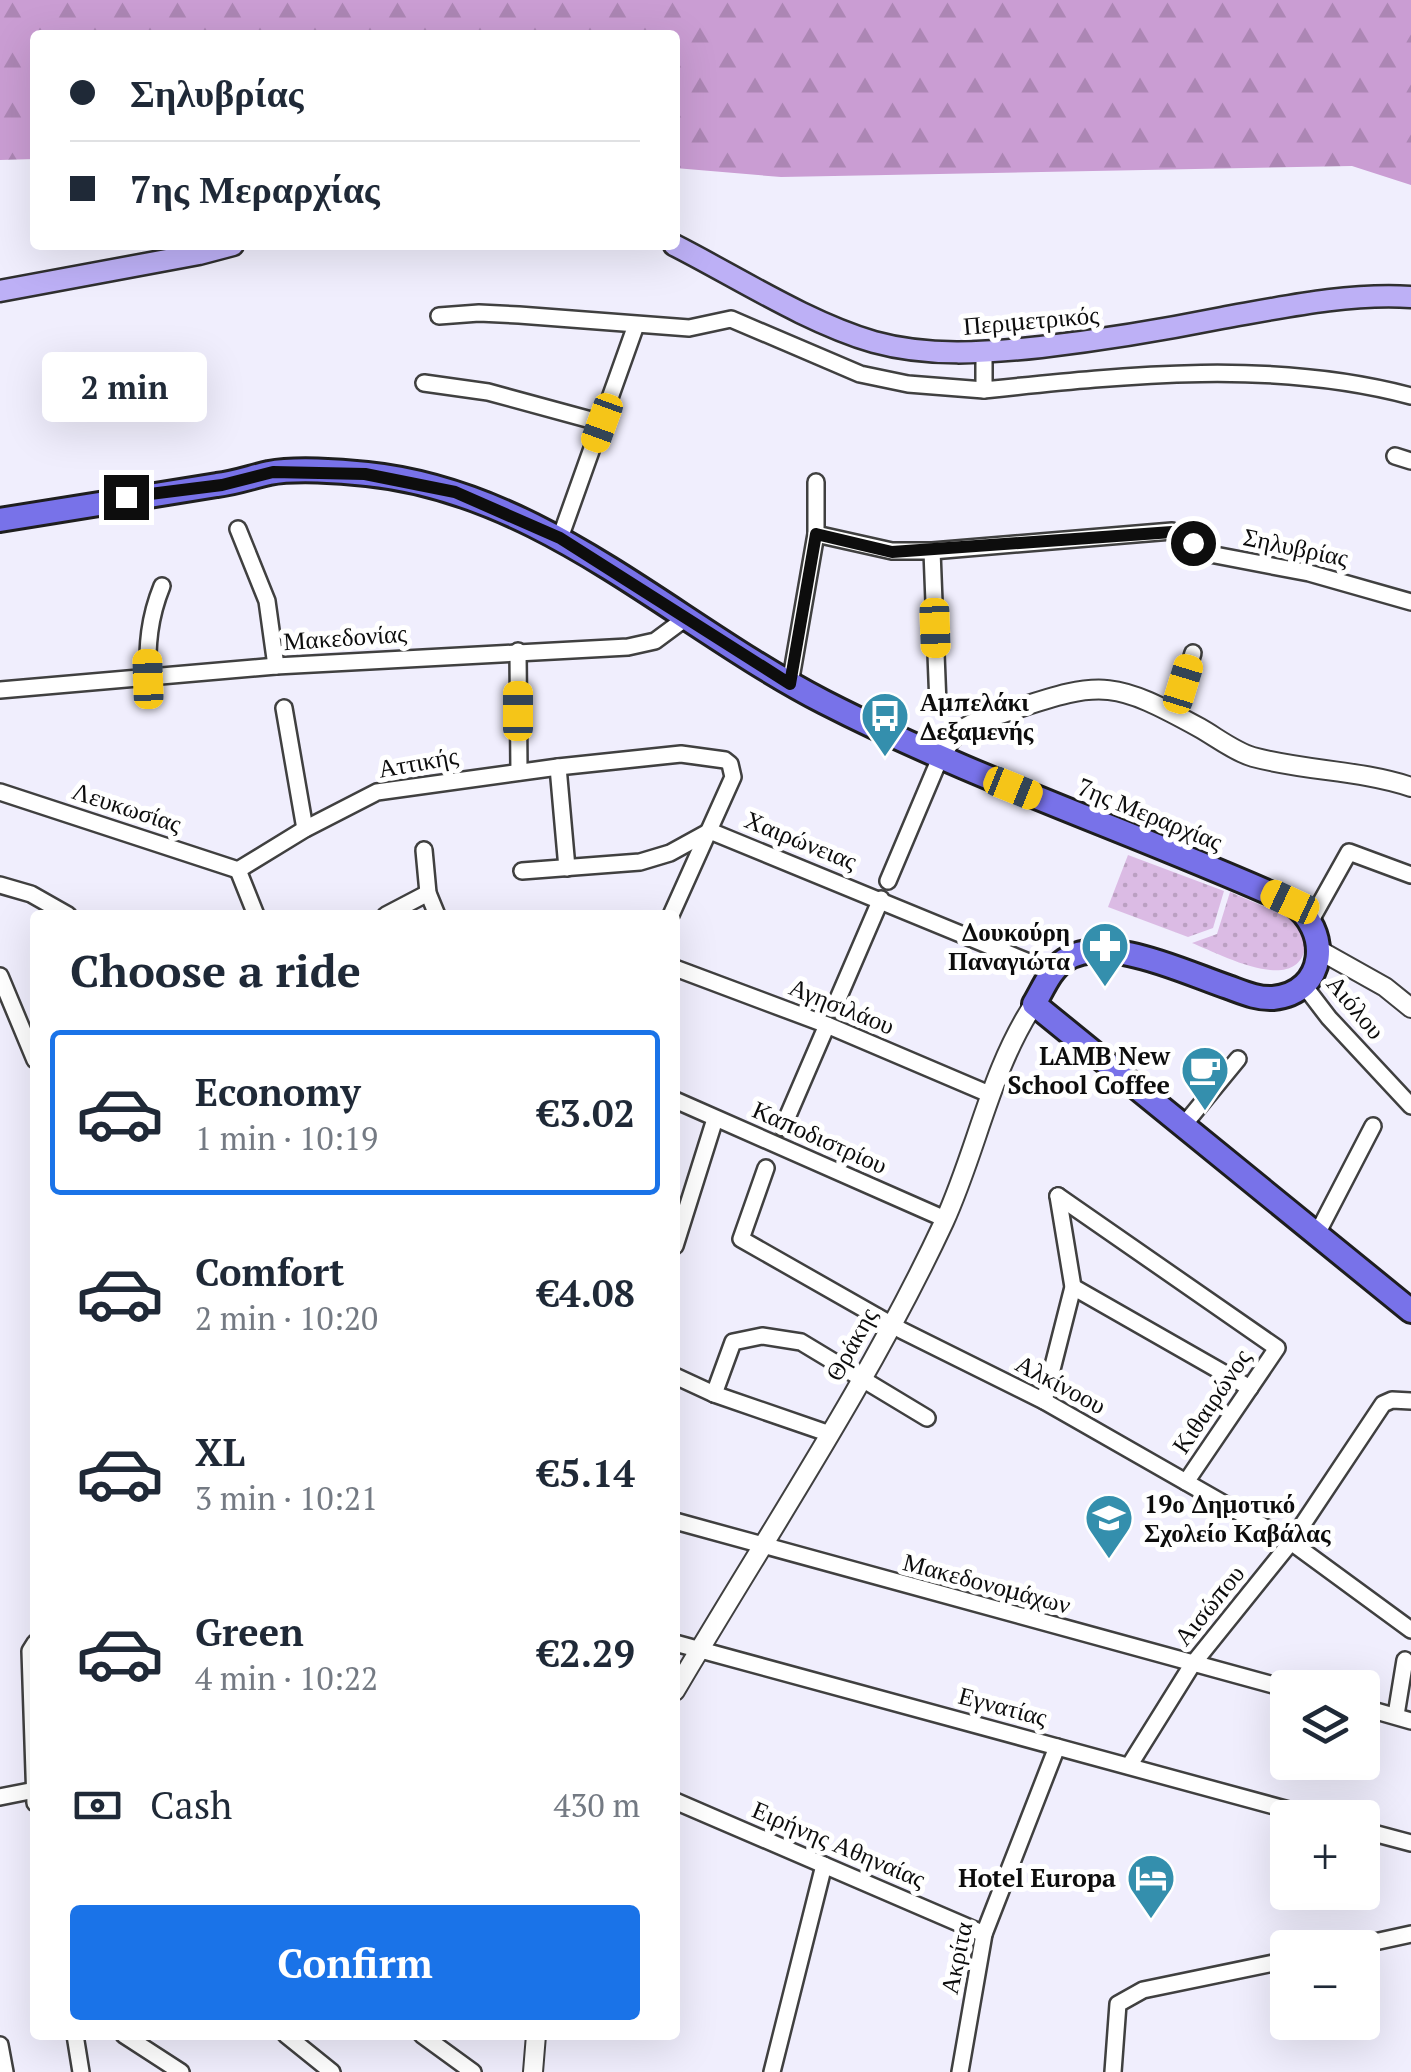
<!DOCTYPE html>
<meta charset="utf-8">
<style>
:root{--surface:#fff;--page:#f6f6f7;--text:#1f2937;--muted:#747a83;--line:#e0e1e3;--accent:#1a73e8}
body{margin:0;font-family:"PT Serif",serif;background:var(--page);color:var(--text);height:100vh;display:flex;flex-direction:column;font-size:38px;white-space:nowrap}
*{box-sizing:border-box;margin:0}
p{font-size:32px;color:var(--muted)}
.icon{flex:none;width:55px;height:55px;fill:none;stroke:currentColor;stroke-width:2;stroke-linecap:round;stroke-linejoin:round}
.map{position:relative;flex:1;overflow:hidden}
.sheet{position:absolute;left:30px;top:910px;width:650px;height:1130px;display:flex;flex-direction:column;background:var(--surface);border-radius:10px;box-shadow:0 10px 40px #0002}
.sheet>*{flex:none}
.banner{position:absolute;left:30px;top:30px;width:650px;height:220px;border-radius:10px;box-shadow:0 10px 40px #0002;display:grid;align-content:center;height:220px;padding:0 40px;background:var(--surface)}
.tools{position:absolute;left:1270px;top:1670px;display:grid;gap:20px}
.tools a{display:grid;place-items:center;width:110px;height:110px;border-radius:10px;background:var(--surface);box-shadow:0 10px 40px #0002;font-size:50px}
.end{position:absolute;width:45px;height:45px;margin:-22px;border:12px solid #0d0d0d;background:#fff;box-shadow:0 0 0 5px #fff}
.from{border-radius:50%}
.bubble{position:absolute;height:70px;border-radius:10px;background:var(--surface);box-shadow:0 10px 40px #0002;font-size:32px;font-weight:700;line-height:70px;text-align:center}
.car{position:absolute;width:30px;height:60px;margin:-30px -15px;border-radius:12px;box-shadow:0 0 8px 2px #0007;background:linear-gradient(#f5c518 24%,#345 0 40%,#f5c518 0 76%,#345 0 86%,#f5c518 0)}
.banner b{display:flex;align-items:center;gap:35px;height:95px;font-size:38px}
.banner b+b{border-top:2px solid var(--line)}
.banner i{width:25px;height:25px;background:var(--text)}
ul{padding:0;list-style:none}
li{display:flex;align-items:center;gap:30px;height:165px;margin:0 20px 15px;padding:0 20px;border:5px solid transparent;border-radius:10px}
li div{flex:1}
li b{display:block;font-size:38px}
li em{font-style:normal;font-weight:700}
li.on{border-color:var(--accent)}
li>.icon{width:90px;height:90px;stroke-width:1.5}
h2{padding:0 40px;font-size:45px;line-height:120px}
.pay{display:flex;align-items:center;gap:25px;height:110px;padding:0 40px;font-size:38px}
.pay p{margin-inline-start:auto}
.cta{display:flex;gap:20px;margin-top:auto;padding:20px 40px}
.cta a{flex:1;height:115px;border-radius:10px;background:var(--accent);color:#fff;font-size:40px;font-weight:700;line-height:115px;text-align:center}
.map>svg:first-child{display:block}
.grass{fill:url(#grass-dots)}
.forest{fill:url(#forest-firs)}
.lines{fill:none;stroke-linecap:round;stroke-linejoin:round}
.minor-casing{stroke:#404040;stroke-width:20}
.tertiary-casing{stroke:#404040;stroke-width:22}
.secondary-casing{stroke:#2f2f2f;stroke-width:25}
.primary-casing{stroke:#1e1e1e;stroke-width:28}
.minor{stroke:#fff;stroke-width:15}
.tertiary{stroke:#fff;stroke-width:18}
.secondary{stroke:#bdb0f6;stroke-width:20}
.primary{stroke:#7872e9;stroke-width:22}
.route{stroke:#0d0d0d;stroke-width:12}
.labels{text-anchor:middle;stroke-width:10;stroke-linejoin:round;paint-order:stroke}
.street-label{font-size:25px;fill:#0d0d0d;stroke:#fff}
.poi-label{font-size:25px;font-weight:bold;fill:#0d0d0d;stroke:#fff;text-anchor:end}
</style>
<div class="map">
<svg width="1411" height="2072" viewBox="0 0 1411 2072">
<defs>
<pattern id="grass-dots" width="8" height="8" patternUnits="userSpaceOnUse" patternTransform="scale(2.5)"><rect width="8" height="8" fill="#dbbbe4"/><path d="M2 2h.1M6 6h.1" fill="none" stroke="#bba0c2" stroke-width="1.8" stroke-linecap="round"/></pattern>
<pattern id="forest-firs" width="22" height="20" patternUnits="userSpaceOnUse" patternTransform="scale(2.5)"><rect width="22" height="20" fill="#ca9dd3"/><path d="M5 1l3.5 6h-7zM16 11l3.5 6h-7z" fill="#ac86b4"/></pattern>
</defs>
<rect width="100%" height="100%" fill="#f0eefd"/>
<g class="grass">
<polygon points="1128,855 1224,891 1213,928 1188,937 1108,907"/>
<path d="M1230 892 1293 919C1301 927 1307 936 1305 948 1296 996 1218 953 1192 943L1217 934Z"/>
</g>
<polygon class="forest" points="0,0 1411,0 1411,185 1352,166 781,177 675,168 675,35 35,35 35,159 0,160"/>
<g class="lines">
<g class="minor-casing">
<g id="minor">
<polyline points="439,316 479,313 519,315 689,328 731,319 860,374 908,384 984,390"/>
<path d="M984 353V390C1126 375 1272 359 1411 396"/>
<polyline points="424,383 488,392 602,423"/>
<polyline points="1395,456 1411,461"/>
<polyline points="238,529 267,601 276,666"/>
<polyline points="816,534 892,551 932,551 1172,531 1215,555 1309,573 1411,602"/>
<polyline points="560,538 636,325"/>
<polyline points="932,551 938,705"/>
<polyline points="518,651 519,772"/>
<path d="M148 679C147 645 149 618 162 586"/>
<polyline points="790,684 816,534 816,482"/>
<polyline points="0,690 276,666 628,647 655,641 686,618"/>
<polyline points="284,708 305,829"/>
<polyline points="1174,714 1193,653"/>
<polyline points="558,767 567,868"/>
<polyline points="0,792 238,870"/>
<polyline points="424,850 428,893 437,915"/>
<polyline points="238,870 305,829 377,792 558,767 681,754 725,760 730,764 733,777 671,915"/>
<polyline points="238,870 256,915"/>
<polyline points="522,871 640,862 670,853 710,831 1053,972"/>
<polyline points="888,881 940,758"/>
<polyline points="0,885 31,894 68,915"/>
<polyline points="386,915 428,893"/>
<polyline points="1311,920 1349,852 1411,875"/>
<polyline points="675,968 827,1025 989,1094"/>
<polyline points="0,976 35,1060"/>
<polyline points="1303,984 1329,1018 1411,1106"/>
<polyline points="834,1008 881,899"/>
<polyline points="675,1100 945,1219"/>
<polyline points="1183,1126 1238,1059"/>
<polyline points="783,1127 827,1025"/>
<polyline points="766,1168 741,1239 901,1330 1044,1401 1291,1542 1411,1630"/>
<polyline points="1058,1196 1277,1348 1186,1482"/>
<polyline points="1318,1232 1373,1126"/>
<polyline points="675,1246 715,1119"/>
<polyline points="1073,1287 1250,1388"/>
<polyline points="675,1376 714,1394 830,1434"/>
<polyline points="714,1394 733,1342 762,1336 801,1342 927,1418"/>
<polyline points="1044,1401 1073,1287 1058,1196"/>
<polyline points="675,1521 1288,1689"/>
<polyline points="35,1643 30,1651 35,1803"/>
<polyline points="675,1643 1318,1818"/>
<polyline points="1362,1707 1411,1721"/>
<polyline points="1396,1715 1405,1660"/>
<polyline points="1129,1766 1192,1665 1291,1542 1383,1404 1392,1400 1411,1401"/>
<polyline points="0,1797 35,1790"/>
<polyline points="675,1801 984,1934"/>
<polyline points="1362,1830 1411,1843"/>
<polyline points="1347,1948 1411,1934"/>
<polyline points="75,2035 81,2072"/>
<polyline points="124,2035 181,2072"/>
<polyline points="286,2035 332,2072"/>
<polyline points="422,2035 473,2072"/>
<polyline points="0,2045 5,2072"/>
<polyline points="772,2072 824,1865"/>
<polyline points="960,2072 984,1934 1057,1747"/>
<polyline points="1113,2072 1118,2004 1143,1990 1288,1960"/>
</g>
</g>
<g class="tertiary-casing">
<g id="tertiary">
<path d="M940 758C958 722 976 722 1013 710 1103 679 1116 682 1200 728 1216 737 1235 752 1253 757 1305 771 1360 770 1411 787"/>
<polyline points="1319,950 1385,987 1411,1008"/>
<path d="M675 1691C766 1536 868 1385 944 1222 977 1150 990 1071 1034 1004"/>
<polyline points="533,2072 536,2035"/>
</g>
</g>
<g class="secondary-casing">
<g id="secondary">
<path d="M674 245C737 277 806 322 874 342 928 357 985 353 1041 347 1101 340 1162 330 1222 318 1284 307 1348 293 1411 297"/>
<polyline points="0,291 199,254 233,245"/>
</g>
</g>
<g class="primary-casing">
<path id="primary" d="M0 520C72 509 145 496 217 485 235 483 251 477 269 473 295 468 340 471 367 474 543 492 673 624 824 702 974 779 1136 833 1290 902 1332 929 1327 993 1273 998 1257 999 1242 992 1228 987 1186 973 1106 933 1065 960 1050 970 1043 989 1034 1004L1411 1311"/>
</g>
<use href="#minor" class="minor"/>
<use href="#tertiary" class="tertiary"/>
<use href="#secondary" class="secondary"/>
<use href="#primary" class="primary"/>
</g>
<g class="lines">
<polyline class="route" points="126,497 222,485 273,472 365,474 455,492 560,538 790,684 816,534 892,552 1172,532 1193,543"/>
</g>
<defs>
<g id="bus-pin" transform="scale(2.5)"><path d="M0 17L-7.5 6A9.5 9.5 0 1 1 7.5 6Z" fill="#348fad" stroke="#fff"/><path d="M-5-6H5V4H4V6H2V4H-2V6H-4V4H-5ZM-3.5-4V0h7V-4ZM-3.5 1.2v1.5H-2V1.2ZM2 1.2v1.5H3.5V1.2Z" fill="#fff"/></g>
<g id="pharmacy-pin" transform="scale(2.5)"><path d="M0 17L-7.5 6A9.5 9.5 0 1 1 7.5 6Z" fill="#348fad" stroke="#fff"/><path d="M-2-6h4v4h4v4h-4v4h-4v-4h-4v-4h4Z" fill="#fff"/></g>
<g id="cafe-pin" transform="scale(2.5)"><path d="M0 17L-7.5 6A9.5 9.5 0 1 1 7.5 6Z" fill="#348fad" stroke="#fff"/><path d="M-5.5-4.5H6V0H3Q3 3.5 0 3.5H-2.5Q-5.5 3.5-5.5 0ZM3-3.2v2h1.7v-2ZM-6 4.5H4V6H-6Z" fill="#fff"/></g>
<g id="school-pin" transform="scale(2.5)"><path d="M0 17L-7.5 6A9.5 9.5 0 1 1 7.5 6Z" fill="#348fad" stroke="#fff"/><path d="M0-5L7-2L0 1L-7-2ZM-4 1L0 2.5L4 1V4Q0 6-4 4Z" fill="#fff"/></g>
<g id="hotel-pin" transform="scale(2.5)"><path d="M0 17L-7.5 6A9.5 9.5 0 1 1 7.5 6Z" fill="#348fad" stroke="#fff"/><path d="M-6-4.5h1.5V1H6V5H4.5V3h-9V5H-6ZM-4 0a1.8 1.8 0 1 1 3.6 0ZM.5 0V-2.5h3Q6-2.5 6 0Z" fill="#fff"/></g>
</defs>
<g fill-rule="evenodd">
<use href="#bus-pin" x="885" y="716"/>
<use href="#pharmacy-pin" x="1105" y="946"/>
<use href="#cafe-pin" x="1205" y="1070"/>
<use href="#school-pin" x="1109" y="1518"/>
<use href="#hotel-pin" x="1151" y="1878"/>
</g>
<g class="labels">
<g class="street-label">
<text transform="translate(1031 320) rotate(-5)" y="9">Περιμετρικός</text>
<text transform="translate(1296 547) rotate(12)" y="9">Σηλυβρίας</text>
<text transform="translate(345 637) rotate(-4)" y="9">Μακεδονίας</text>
<text transform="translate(418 762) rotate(-10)" y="9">Αττικής</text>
<text transform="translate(127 807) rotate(18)" y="9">Λευκωσίας</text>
<text transform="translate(1150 814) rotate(22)" y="9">7ης Μεραρχίας</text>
<text transform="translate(801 840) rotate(22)" y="9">Χαιρώνειας</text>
<text transform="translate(842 1006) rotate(22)" y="9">Αγησιλάου</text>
<text transform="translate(1356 1007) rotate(50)" y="9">Αιόλου</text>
<text transform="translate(820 1137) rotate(24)" y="9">Καποδιστρίου</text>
<text transform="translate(851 1344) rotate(-61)" y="9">Θράκης</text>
<text transform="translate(1061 1384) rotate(28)" y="9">Αλκίνοου</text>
<text transform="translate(1211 1401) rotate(-56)" y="9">Κιθαιρώνος</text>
<text transform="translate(987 1583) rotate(15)" y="9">Μακεδονομάχων</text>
<text transform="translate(1209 1605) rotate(-51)" y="9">Αισώπου</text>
<text transform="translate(1003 1706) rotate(15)" y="9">Εγνατίας</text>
<text transform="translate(839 1844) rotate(23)" y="9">Ειρήνης Αθηναίας</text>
<text transform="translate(956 1958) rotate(-78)" y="9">Ακρίτα</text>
</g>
<g class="poi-label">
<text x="920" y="711" text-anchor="start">Αμπελάκι<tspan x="920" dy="29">Δεξαμενής</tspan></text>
<text x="1070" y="941">Δουκούρη<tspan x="1070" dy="29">Παναγιώτα</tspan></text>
<text x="1170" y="1065">LAMB New<tspan x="1170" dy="29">School Coffee</tspan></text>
<text x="1144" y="1513" text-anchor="start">19ο Δημοτικό<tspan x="1144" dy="29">Σχολείο Καβάλας</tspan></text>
<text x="1116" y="1887">Hotel Europa</text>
</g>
</g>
</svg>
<div class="tools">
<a><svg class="icon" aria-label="layers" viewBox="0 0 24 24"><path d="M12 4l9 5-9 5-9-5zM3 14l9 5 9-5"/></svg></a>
<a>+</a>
<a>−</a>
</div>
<i class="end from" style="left:1193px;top:543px"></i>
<i class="end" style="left:126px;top:497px"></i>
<div class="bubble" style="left:42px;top:352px;width:165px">2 min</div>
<i class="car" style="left:602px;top:423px;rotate:200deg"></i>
<i class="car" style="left:935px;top:628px;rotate:178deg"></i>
<i class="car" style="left:148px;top:679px;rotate:358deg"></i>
<i class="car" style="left:1183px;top:684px;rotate:17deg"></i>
<i class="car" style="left:518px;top:711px;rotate:0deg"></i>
<i class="car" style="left:1013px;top:788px;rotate:112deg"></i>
<i class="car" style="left:1290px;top:902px;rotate:295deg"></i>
<div class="banner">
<b><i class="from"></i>Σηλυβρίας</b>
<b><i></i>7ης Μεραρχίας</b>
</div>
<section class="sheet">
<h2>Choose a ride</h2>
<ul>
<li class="on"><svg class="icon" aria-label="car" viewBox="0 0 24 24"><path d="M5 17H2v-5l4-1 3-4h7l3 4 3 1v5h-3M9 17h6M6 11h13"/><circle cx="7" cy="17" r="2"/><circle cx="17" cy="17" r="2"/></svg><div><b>Economy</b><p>1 min · 10:19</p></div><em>€3.02</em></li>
<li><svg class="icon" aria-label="car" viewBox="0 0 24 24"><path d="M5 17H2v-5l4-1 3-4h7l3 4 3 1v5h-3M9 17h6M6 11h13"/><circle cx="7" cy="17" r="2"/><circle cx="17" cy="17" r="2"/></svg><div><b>Comfort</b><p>2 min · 10:20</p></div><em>€4.08</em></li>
<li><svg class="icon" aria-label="car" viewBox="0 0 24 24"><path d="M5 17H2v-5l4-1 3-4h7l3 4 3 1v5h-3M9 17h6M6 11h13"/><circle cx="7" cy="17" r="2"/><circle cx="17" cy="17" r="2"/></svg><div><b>XL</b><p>3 min · 10:21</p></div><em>€5.14</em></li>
<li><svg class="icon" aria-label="car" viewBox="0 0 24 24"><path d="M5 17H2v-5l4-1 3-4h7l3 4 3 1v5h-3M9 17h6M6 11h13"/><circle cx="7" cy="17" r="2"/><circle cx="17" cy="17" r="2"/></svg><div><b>Green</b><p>4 min · 10:22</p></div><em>€2.29</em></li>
</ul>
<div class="pay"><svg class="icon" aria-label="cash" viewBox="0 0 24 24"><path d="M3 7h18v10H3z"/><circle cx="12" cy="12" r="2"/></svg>Cash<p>430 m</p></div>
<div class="cta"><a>Confirm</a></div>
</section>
</div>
